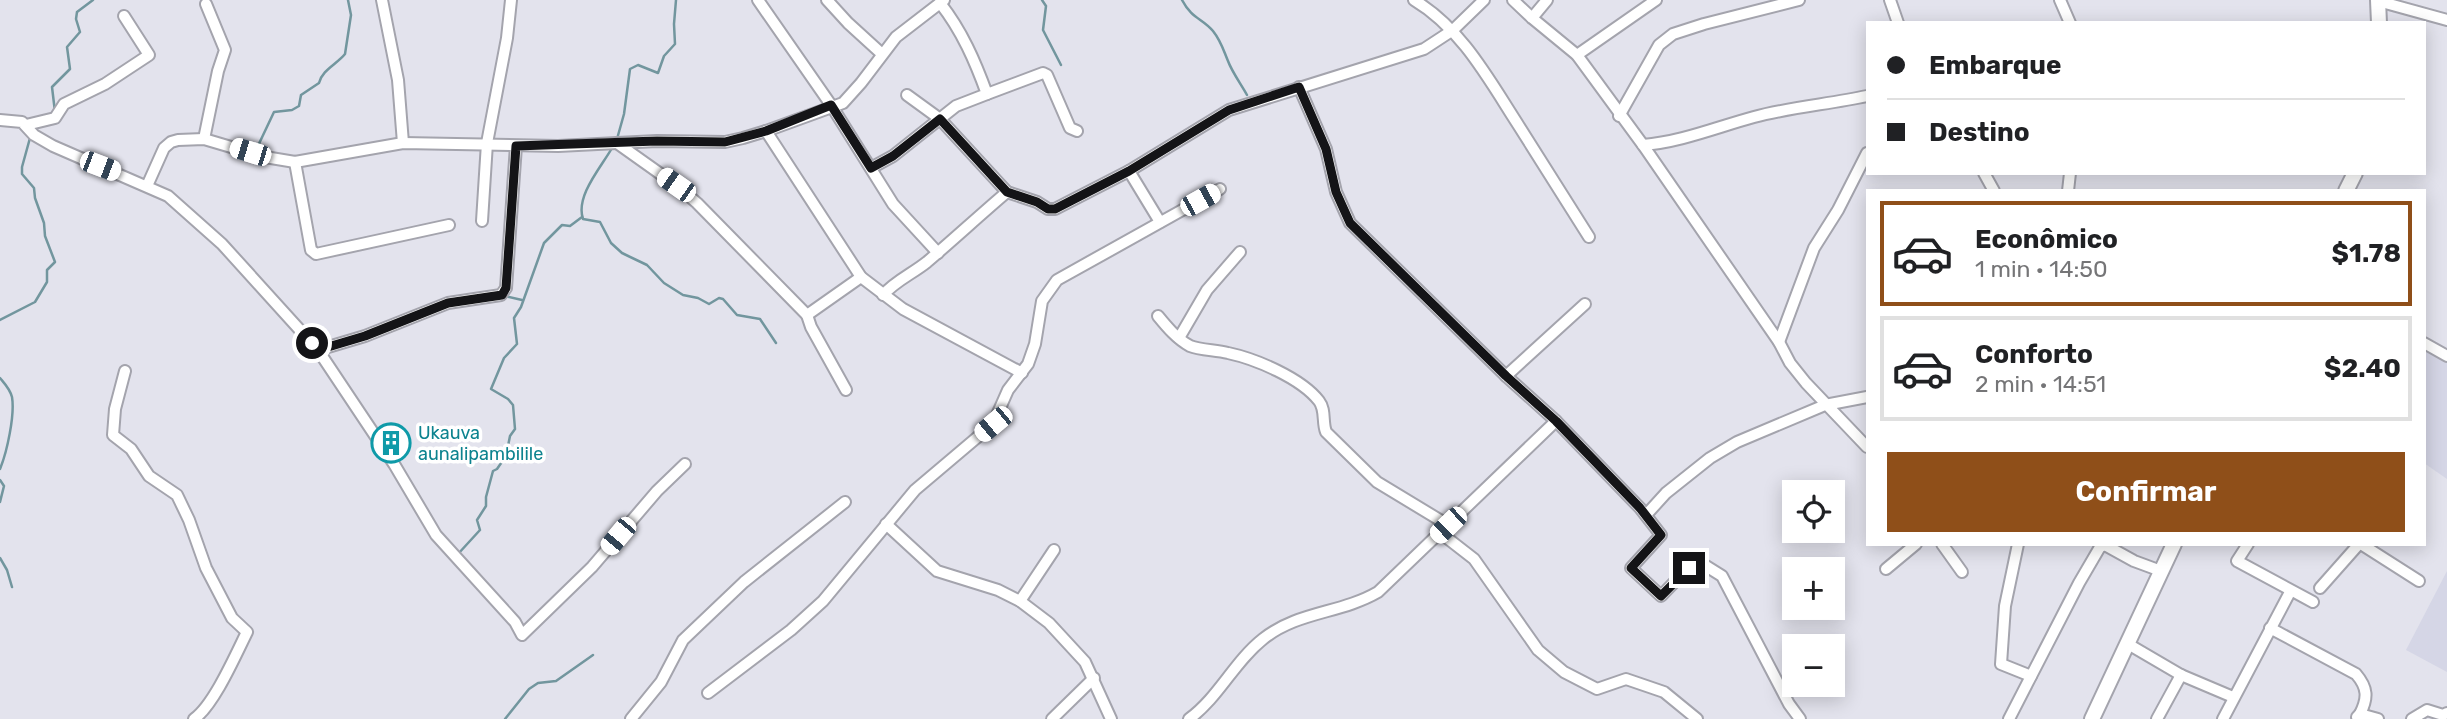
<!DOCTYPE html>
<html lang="pt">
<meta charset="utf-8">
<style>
:root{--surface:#fff;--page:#f6f6f6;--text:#202124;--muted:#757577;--line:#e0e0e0;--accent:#8f4f19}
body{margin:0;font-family:Rubik,sans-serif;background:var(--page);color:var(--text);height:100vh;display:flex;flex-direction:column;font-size:26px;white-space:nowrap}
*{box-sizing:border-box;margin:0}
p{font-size:23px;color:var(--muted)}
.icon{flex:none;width:38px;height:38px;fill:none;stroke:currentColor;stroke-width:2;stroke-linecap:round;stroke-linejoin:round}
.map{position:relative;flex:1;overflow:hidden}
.drawer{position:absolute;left:1866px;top:189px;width:560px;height:357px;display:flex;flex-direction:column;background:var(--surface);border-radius:0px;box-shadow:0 4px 18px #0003}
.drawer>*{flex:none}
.hud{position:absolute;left:1866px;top:21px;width:560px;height:154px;border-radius:0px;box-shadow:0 4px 18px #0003;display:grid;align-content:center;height:154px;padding:0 21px;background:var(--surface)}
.fabs{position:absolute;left:1782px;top:480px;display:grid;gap:14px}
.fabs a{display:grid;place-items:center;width:63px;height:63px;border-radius:0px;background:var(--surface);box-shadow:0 4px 18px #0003;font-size:35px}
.end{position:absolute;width:32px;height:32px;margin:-16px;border:9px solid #141417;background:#fff;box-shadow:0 0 0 4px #fff}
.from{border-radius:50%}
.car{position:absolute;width:21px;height:42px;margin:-21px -10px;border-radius:9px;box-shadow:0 0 5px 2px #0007;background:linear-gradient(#fff 24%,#345 0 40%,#fff 0 76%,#345 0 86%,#fff 0)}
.hud b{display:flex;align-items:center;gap:24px;height:66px;font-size:26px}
.hud b+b{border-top:2px solid var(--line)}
.hud i{width:18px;height:18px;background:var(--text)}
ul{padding:12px 0 0;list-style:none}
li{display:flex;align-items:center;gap:21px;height:105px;margin:0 14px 10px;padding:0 7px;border:4px solid var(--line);border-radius:0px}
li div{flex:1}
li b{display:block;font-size:26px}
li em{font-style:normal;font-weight:700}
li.on{border-color:var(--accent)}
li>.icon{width:63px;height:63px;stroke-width:1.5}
.button{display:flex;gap:14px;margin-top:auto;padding:14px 21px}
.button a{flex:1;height:80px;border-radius:0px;background:var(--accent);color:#fff;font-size:28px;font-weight:700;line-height:80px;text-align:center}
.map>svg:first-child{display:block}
.built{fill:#d5d6e6}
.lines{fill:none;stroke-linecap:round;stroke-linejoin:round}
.stream{stroke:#72969e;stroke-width:2.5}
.minor-casing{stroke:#a4a4ad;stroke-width:14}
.major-casing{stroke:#a4a4ad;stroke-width:18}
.minor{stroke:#fff;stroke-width:10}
.major{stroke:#fff;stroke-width:14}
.route{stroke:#141417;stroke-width:9}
.labels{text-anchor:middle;stroke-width:7;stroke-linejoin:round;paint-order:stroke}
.culture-label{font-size:18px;fill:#0d838f;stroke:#fff;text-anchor:start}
</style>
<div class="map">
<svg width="2447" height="719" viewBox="0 0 2447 719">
<rect width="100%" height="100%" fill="#e3e3ed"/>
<g class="built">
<polygon points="2424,351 2447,363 2447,479 2424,463"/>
<polygon points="2447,571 2447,672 2406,650"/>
</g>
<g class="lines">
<g class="stream">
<polyline points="1042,0 1046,6 1043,30 1061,65"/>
<path d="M1182 0C1192 19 1202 18 1213 31 1221 41 1223 49 1228 61 1232 72 1241 84 1247 95"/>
<polyline points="55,112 52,87 70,69 67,47 80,32 76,19 77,12 93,0"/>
<polyline points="617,139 624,114 630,69 638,65 658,73 664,56 675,44 674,24 676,0"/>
<path d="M612 148C602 166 575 196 583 219L600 222 611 243 622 253 647 265 664 283 683 295 698 298 709 304 719 298 723 299 737 315 760 319 776 343"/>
<path d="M256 150 274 112 292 110 299 106 301 95 319 83C322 70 337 64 345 54L351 15 348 0"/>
<polyline points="505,296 522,300"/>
<polyline points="0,320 35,302 47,282 47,270 55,262 45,236 44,223 35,198 34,188 22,174 22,167 30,138"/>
<path d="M0 378C5 384 10 389 12 397 15 415 7 452 0 469"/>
<polyline points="0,480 4,486 0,502"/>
<polyline points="458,554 480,530 477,520 486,506 486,497 493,471 497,469 506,456 510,436 515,429 513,405 508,399 491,389 504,358 517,344 514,318 521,307 544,243 562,225 570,226 582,217"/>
<polyline points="0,558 7,570 12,587"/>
<polyline points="505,719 529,689 538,683 556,681 593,655"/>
</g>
<g class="minor-casing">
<g id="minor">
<polyline points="382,0 398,80 403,143"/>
<polyline points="758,0 831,105 893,204 938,253"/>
<polyline points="827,0 848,23 882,54"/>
<path d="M1414 0C1461 28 1488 78 1517 123 1541 161 1565 199 1589 237"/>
<polyline points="1513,0 1532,18 1577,55 1643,145 1779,342 1790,363 1806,383 1867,447"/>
<polyline points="1890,0 1898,23"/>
<polyline points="2060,0 2070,23"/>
<polyline points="2378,1 2447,20"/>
<polyline points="1532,18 1547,0"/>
<polyline points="1577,55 1656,0"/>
<polyline points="1299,87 1326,149 1336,192 1350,223 1506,376 1556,421 1640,508 1661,535 1631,568 1661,596 1689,567 1706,566 1722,576 1789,704 1800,719"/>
<polyline points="987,94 1043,73 1047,75 1070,128 1077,131"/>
<polyline points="907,95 940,119 1007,192"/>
<polyline points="1619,116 1659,45 1673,34 1704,24 1799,0"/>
<polyline points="0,120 22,122 34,135 53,146 168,196 222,244 318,350 394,464 436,535 515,622 522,635 592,567 657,491 685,464"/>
<polyline points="26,125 55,118 64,104 105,84 149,55 124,16"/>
<polyline points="766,131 861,277 903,309 1022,373"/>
<polyline points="204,139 218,71 225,50 206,4"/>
<polyline points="617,143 676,185 697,203 807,315 811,327 846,390"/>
<path d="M1643 145C1681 142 1717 127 1754 117 1791 107 1830 104 1867 96"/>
<polyline points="295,162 311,250 316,254 449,225"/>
<path d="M871 168 893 156 956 106 987 94C975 61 962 31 940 3"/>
<polyline points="1129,171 1160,222"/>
<polyline points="1984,173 1994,191"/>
<polyline points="147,186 164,148 171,142 178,140 204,139 265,157 295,162 403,143 558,146 657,141 725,142 743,138 766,131 843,103 861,83 896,37 944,0"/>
<polyline points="2068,191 2070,173"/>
<polyline points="482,221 487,143 507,38 511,0"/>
<path d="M883 295C895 281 912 274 927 262 954 239 980 215 1007 192L1037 202 1048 209H1055L1129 171 1229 110 1424 49 1453 30 1484 0"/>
<polyline points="807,315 861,277"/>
<path d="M1158 316C1167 327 1177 339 1190 346 1200 350 1216 350 1228 353 1256 359 1301 378 1319 401 1326 410 1322 422 1326 432L1377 482 1448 525 1447 538 1474 559 1538 650 1564 672 1597 689 1626 679 1664 692 1697 719"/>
<polyline points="1179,338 1207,290 1240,252"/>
<polyline points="1779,342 1814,248 1838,210 1867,153"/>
<polyline points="2424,343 2447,356"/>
<polyline points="318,350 365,336 448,303 501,295 506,288 516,146"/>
<path d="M125 371 115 409 113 435 131 449 149 476 177 495 189 520 206 568 232 618 247 632C236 654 214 705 194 719"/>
<polyline points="1506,376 1585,304"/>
<polyline points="1646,515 1666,493 1710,458 1737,442 1825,405 1867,397"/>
<polyline points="886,524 937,571 998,590 1020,601 1049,623 1085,662 1111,719"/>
<polyline points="1942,544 1962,572"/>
<polyline points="2018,544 2005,606 2001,664 2031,676"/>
<polyline points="2248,544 2237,561 2313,602"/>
<polyline points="2361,544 2419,581"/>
<polyline points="1886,569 1916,544"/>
<polyline points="2320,588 2359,544"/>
<polyline points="1020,601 1054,550"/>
<path d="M2270 628 2356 674C2368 688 2368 698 2360 714"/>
<polyline points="2128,644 2181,675 2233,697"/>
<polyline points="708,693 791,630 823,601 915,490 993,424 1008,390 1028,364 1035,344 1042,301 1057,280 1220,189"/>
<polyline points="2357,717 2360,714 2378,719"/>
<polyline points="631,719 661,682 683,640 744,582 845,502"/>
<polyline points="1052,719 1094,678"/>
<path d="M1189 719C1219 697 1234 662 1263 639 1298 611 1340 614 1378 592L1556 421"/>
<polyline points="2009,719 2079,583 2100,547 2105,545 2134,561 2161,571"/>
<polyline points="2157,719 2181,675"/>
<polyline points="2223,719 2290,592"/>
<polyline points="2412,719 2427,710 2443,715 2447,713"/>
</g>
</g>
<g class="major-casing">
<g id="major">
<polyline points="2378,0 2379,23"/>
<polyline points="2346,191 2355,173"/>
<polyline points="2092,719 2174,544"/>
</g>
</g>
<use href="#minor" class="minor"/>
<use href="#major" class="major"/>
</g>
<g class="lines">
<polyline class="route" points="312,343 318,350 365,336 448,303 502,295 506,288 516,146 657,141 725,142 766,131 831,105 871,168 893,156 940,119 1007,192 1037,202 1048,209 1055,209 1129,171 1229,110 1299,87 1326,149 1336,192 1350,223 1506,376 1556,421 1640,508 1661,535 1631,568 1661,596 1689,568"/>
</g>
<defs>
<g id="building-ring" transform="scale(2.0125)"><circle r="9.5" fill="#fff" stroke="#0f9aa8" stroke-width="1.5"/><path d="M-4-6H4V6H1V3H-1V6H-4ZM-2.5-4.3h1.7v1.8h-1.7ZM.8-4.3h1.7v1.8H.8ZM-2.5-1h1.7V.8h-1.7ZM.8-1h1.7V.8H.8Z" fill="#0f9aa8"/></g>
</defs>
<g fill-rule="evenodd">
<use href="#building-ring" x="391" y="443"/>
</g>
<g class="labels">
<g class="culture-label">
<text x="418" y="439">Ukauva<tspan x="418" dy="21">aunalipambilile</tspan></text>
</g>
</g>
</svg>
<div class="fabs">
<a><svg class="icon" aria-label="locate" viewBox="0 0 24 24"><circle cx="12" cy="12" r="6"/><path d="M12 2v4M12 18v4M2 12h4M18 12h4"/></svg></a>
<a>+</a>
<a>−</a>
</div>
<i class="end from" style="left:312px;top:343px"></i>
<i class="end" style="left:1689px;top:568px"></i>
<i class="car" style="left:250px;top:152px;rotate:287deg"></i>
<i class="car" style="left:100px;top:166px;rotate:111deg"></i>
<i class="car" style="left:676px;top:185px;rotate:305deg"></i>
<i class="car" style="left:1200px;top:200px;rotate:61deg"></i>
<i class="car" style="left:993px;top:424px;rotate:230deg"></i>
<i class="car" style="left:1448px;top:525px;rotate:226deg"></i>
<i class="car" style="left:618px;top:536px;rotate:220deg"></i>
<div class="hud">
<b><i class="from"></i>Embarque</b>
<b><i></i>Destino</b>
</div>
<section class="drawer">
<ul>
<li class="on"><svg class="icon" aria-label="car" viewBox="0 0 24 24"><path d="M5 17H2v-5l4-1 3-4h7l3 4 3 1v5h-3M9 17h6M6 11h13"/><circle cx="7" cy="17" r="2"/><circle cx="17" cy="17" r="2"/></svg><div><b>Econômico</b><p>1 min · 14:50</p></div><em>$1.78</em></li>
<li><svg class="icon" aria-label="car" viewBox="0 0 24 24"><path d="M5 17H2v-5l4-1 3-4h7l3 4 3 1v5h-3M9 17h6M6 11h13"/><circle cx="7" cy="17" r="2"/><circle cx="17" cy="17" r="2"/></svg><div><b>Conforto</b><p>2 min · 14:51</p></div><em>$2.40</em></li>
</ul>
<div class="button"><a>Confirmar</a></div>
</section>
</div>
